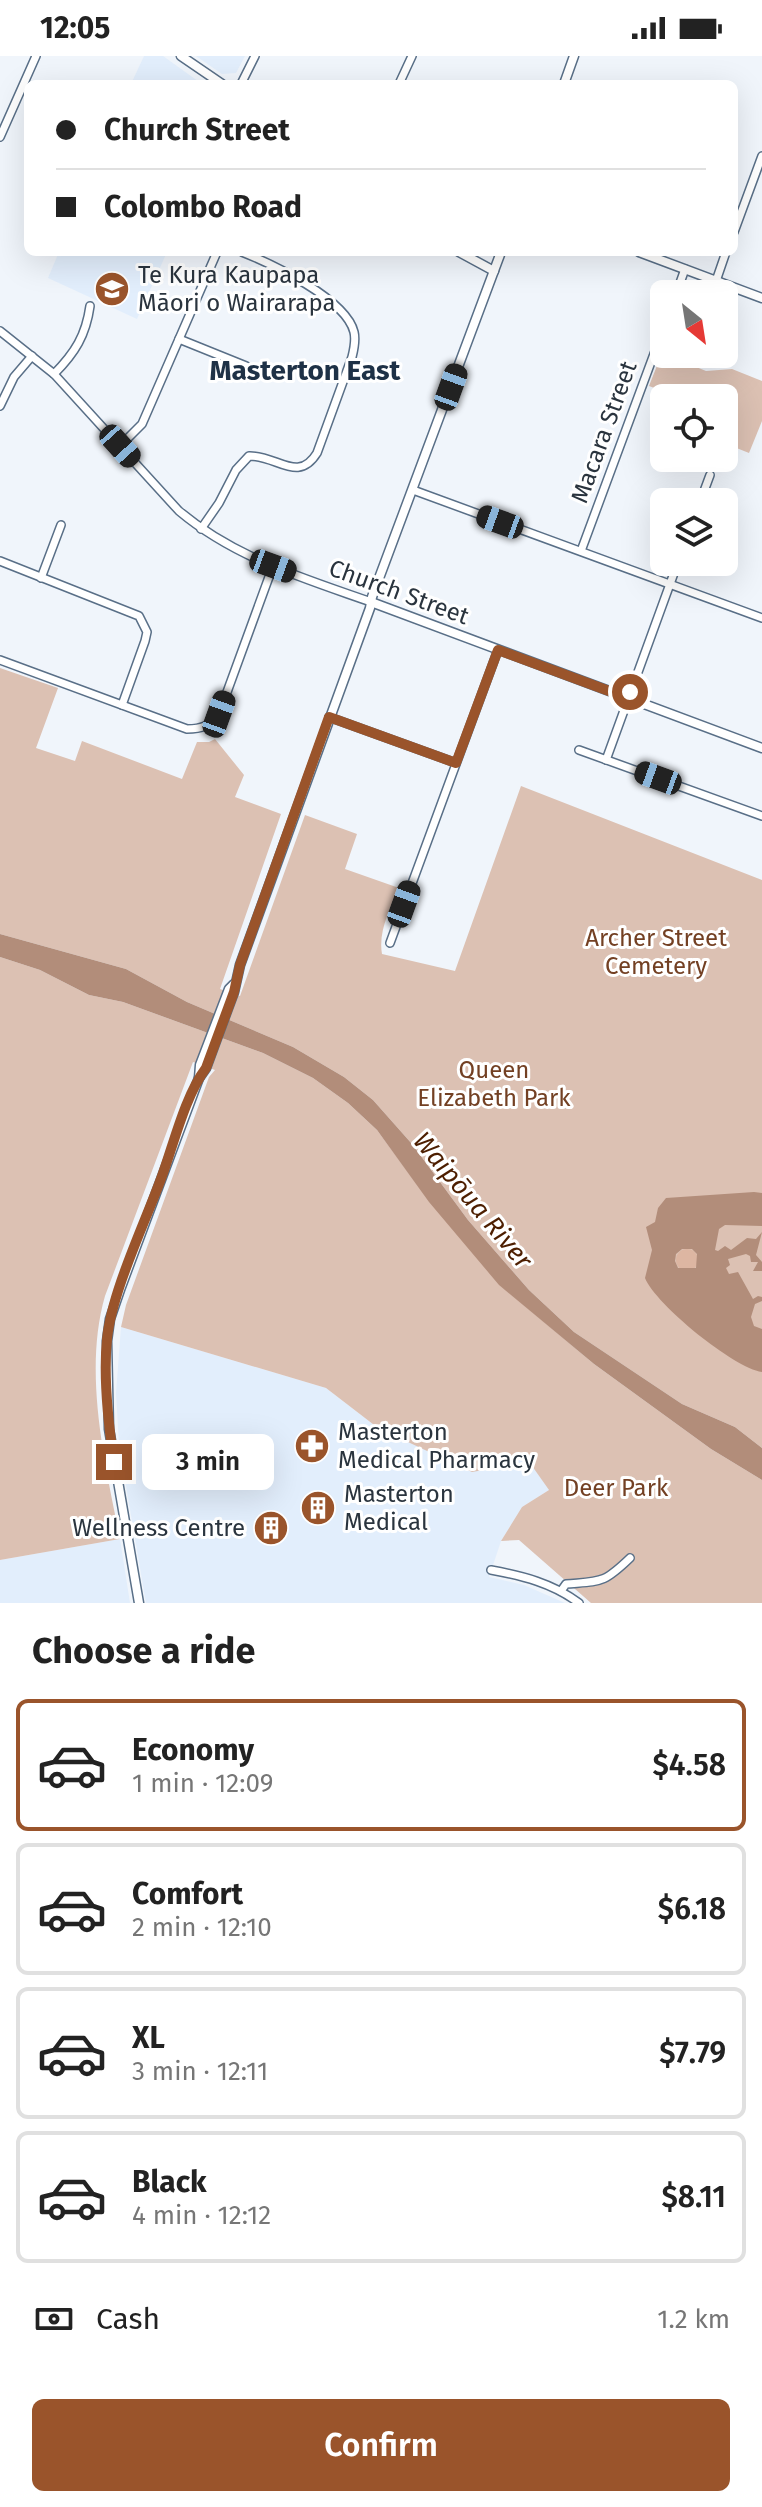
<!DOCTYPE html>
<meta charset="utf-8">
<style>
:root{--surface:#fff;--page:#f2f2f2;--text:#222;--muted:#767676;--line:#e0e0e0;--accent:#9a542b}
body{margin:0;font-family:"Fira Sans",sans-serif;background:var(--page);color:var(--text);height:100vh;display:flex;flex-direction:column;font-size:30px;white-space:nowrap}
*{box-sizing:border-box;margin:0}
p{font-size:26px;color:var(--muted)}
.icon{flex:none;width:44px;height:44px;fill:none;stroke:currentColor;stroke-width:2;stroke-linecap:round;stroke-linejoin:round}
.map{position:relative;height:1547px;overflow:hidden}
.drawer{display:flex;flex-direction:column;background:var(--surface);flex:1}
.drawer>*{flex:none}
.top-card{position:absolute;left:24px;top:24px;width:714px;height:176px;border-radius:12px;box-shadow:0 8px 32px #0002;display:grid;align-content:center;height:176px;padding:0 32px;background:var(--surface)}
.needle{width:52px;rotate:150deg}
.fabs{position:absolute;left:650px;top:224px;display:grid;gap:16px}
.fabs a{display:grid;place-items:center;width:88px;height:88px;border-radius:12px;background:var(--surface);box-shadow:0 8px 32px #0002;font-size:40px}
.end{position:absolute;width:36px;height:36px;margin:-18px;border:10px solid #9a542b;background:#fff;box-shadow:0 0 0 4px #fff}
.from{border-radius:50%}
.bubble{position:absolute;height:56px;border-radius:12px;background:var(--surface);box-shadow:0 8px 32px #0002;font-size:26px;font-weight:600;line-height:56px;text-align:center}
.car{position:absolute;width:24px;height:48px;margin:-24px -12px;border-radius:10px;box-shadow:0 0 6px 2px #0007;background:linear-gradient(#222 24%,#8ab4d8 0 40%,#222 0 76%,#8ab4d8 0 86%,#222 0)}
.top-card b{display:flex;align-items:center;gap:28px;height:76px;font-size:30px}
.top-card b+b{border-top:2px solid var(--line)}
.top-card i{width:20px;height:20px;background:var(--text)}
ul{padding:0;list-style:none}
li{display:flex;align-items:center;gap:24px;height:132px;margin:0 16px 12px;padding:0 16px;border:4px solid var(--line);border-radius:12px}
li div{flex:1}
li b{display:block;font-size:30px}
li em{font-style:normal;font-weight:600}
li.active{border-color:var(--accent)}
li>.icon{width:72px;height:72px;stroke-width:1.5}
h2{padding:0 32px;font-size:36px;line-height:96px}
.pay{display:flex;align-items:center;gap:20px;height:88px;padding:0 32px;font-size:30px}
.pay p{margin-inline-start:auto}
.primary-button{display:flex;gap:16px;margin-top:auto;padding:16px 32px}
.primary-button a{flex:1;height:92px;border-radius:12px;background:var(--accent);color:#fff;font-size:32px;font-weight:600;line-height:92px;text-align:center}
.status{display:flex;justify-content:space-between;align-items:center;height:56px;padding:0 40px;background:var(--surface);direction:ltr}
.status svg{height:22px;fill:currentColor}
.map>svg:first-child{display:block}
.built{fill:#e2eefc}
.green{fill:#dcc1b3}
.forest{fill:#ddb6a2}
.water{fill:#b28d7a;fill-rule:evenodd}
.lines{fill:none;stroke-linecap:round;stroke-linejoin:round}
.minor-casing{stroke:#596f87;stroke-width:10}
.tertiary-casing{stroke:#596f87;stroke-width:11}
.minor{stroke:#fff;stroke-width:7}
.tertiary{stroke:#fff;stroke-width:8}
.route{stroke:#9a542b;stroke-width:10}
.labels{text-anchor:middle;stroke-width:6;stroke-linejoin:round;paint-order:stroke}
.poi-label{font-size:24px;fill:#2a343e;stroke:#fff;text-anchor:start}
.street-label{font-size:24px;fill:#2a343e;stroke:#fff}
.park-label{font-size:24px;fill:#734023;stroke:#fff}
.water-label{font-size:26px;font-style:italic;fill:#4d1e00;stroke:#fff}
.quarter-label{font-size:28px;font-weight:bold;fill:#1e3146;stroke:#fff}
</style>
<div class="status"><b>12:05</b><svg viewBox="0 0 49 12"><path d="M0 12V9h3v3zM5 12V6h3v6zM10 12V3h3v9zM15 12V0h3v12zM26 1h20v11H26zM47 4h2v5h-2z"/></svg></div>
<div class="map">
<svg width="762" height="1547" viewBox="0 0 762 1547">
<rect width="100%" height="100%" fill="#f0f5fb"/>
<g class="built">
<polygon points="144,0 163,0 202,28 131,28"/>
<polygon points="196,0 245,0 236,17 222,18"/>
<polygon points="59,196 167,196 137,263 48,222"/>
<polygon points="121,1271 326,1332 378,1372 501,1411 525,1399 549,1434 522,1451 501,1485 489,1521 524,1529 565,1547 146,1547 119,1389 116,1337"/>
<polygon points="120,1483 130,1547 0,1547 0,1504"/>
</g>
<g class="green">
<polygon points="662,297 706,315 732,313 762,325 762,365 749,397 724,387 724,342 681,342 649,330"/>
<path d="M0 612 58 632 36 692 75 705 82 685 182 723 197 686H209L215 683 244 719 235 741 281 758 220 933 240 940 305 759 357 778 345 813 399 832C390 852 378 876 382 898L455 915 521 730 762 824V1392L735 1371 682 1348 574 1276 529 1234 468 1164 412 1088 373 1044 344 1021 293 991 187 946 126 913 0 878Z"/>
<path d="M0 901 40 914 89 939 123 946 263 997 313 1022 348 1047 377 1074 430 1146 500 1229 594 1308 711 1393 762 1424V1547H591L519 1484 501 1485 522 1451 549 1434 525 1400 501 1411 472 1416 378 1372 326 1332 121 1271 126 1249 209 1021 215 1014 193 1006 105 1240C83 1317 105 1406 120 1483L0 1504Z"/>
</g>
<circle class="forest" cx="687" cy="1204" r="11"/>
<g class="water">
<polygon points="0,878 126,913 187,946 293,991 344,1021 373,1044 412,1088 468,1164 529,1234 574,1276 682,1348 735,1371 762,1392 762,1424 711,1393 594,1308 499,1229 429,1146 377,1074 348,1047 313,1022 263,997 123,946 89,939 40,914 0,901"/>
<path d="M754 1136 762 1137V1170L725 1169 719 1173 715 1194 718 1195 725 1190 731 1194 747 1182 756 1183 762 1176 756 1199 762 1206V1215H753L758 1206H751L750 1200 746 1198 728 1203 730 1209 726 1212 729 1218 738 1216 753 1243 758 1240 762 1241V1245L755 1248 751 1261 754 1270 762 1273V1316C734 1312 656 1249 645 1222L652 1194 646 1171 655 1166 658 1152 666 1142ZM682 1193H692L697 1198 696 1212H678L675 1205 676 1198Z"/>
</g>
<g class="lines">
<g class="minor-casing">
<g id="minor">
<polyline points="241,28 255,0"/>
<polyline points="399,28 412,0"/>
<polyline points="0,81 36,0"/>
<polyline points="734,176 762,100"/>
<polyline points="716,225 726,196"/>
<polyline points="676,238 685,213"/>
<path d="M0 275 54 318 179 455C235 502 303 522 371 546"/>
<polyline points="179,283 246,310"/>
<path d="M54 318C75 297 86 279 90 250"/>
<polyline points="0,350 14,321 32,300"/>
<polyline points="120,390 142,368 217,196"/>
<polyline points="413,434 762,562"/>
<polyline points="700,446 710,419"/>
<path d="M201 473 219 447 236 414 249 400C277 399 298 428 317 397L352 301C354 293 356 284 354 276 346 243 272 208 242 196"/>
<polyline points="581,495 664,271"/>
<polyline points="0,505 139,560 147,576 145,585 122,649"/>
<polyline points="41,522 61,469"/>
<path d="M0 604 187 673C202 673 209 670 219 658L273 510"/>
<polyline points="329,661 456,707"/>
<polyline points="579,694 762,760"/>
<polyline points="606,704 678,506"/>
<polyline points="390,887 498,594"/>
<path d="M491 1514C523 1520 552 1527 579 1547"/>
<path d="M561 1535 566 1528C601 1525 603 1528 630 1502"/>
</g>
</g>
<g class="tertiary-casing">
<g id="tertiary">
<polyline points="181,0 222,28"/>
<polyline points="564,28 574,0"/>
<polyline points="459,196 494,215"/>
<polyline points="639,196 762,242"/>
<polyline points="371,546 762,692"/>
<polyline points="199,1022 206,1012 234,936 240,909 370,552 372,541 501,196"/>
<polyline points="139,1547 109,1373 107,1285 110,1263 121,1231 199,1022 200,1009 229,933 234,928"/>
</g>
</g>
<use href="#minor" class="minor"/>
<use href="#tertiary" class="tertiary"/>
</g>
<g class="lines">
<path class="route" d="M114 1406C108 1366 103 1323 107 1283 112 1235 145 1167 162 1120 174 1087 185 1040 206 1012L234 936 240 909 329 661 456 707 498 594 628 642 630 636"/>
</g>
<defs>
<g id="school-disc" transform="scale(1.8)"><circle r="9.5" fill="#9a542b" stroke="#fff"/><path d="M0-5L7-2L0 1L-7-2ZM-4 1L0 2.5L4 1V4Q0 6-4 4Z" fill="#fff"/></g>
<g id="pharmacy-disc" transform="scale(1.8)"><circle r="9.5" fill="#9a542b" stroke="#fff"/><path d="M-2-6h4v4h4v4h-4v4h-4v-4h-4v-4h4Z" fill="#fff"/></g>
<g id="building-disc" transform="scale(1.8)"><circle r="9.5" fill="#9a542b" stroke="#fff"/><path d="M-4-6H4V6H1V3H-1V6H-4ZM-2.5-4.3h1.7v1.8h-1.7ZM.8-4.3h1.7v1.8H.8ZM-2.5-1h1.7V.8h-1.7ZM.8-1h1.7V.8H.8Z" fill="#fff"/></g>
</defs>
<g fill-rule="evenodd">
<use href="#school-disc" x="112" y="233"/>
<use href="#pharmacy-disc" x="312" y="1390"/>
<use href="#building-disc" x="318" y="1452"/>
<use href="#building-disc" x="271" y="1472"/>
</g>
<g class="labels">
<g class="poi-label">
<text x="138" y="227">Te Kura Kaupapa<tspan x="138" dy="28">Māori o Wairarapa</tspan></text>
<text x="338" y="1384">Masterton<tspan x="338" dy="28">Medical Pharmacy</tspan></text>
<text x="344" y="1446">Masterton<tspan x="344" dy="28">Medical</tspan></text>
<text x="245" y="1480" text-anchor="end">Wellness Centre</text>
</g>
<g class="street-label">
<text transform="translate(604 376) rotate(-70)" y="8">Macara Street</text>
<text transform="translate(399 536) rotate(20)" y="8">Church Street</text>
</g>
<g class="park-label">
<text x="656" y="890">Archer Street<tspan x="656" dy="28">Cemetery</tspan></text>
<text x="494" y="1022">Queen<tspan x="494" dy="28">Elizabeth Park</tspan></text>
<text x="616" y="1440">Deer Park</text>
</g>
<g class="water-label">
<text transform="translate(473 1144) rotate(50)" y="9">Waipōua River</text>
</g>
<g class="quarter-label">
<text x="305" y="324">Masterton East</text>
</g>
</g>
</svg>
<div class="fabs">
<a><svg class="needle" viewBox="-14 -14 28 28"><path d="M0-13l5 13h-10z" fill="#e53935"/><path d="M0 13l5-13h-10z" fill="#767676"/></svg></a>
<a><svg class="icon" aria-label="locate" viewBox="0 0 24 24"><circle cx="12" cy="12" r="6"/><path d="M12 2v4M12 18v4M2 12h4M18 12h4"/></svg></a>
<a><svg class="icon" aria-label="layers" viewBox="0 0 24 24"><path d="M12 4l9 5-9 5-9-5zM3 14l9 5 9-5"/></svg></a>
</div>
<i class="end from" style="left:630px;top:636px"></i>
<i class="end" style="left:114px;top:1406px"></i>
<div class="bubble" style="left:142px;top:1378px;width:132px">3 min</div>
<i class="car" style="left:451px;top:331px;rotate:20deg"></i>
<i class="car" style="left:120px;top:390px;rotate:138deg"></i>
<i class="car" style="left:500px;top:466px;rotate:290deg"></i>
<i class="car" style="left:273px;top:510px;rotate:110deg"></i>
<i class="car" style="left:219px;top:658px;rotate:20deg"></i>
<i class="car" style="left:658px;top:722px;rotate:290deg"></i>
<i class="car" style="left:404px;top:848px;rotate:20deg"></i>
<div class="top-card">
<b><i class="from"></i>Church Street</b>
<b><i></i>Colombo Road</b>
</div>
</div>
<section class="drawer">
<h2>Choose a ride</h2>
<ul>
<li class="active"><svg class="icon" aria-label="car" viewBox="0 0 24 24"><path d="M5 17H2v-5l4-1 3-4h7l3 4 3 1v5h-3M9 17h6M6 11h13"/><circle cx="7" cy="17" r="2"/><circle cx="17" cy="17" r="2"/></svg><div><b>Economy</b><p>1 min · 12:09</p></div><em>$4.58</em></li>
<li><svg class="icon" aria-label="car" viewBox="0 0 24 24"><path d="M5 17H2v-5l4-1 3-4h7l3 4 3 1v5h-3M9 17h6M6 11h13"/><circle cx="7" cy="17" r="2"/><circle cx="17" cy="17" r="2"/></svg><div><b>Comfort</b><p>2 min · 12:10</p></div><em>$6.18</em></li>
<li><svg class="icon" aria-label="car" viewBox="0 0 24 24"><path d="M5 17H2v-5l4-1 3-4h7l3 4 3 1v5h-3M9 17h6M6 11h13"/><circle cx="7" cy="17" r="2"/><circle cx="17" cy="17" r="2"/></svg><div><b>XL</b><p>3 min · 12:11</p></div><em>$7.79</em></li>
<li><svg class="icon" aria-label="car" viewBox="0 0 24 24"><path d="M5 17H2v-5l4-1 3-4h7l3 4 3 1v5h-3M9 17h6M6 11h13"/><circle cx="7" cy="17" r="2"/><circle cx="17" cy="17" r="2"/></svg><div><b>Black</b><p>4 min · 12:12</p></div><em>$8.11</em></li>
</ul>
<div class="pay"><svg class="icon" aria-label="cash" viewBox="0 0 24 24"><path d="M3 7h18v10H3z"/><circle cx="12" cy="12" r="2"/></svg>Cash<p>1.2 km</p></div>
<div class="primary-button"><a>Confirm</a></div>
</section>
